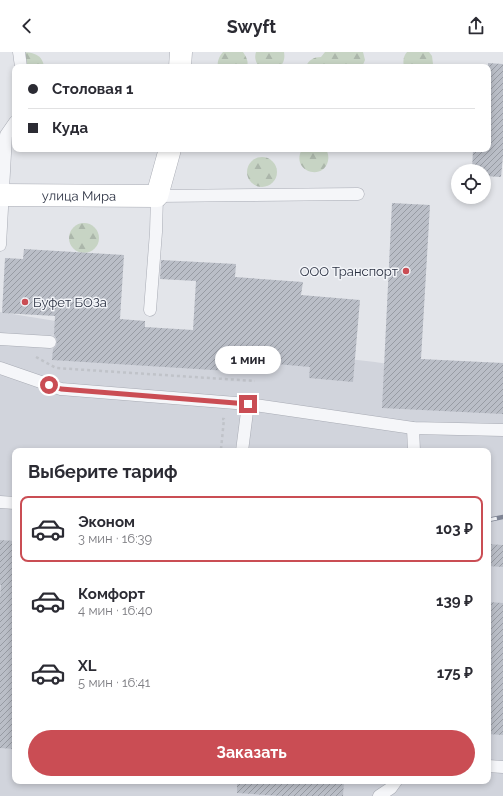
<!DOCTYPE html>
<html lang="ru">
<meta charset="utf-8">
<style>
:root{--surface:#fff;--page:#f7f7f7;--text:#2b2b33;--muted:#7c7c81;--line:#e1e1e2;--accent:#ca4d54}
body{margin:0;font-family:Raleway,sans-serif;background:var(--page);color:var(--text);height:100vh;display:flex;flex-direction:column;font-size:15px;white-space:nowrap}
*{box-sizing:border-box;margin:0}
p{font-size:13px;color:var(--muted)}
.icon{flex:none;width:22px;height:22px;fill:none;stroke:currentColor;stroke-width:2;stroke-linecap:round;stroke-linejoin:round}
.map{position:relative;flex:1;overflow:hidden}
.panel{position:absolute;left:12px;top:396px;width:479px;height:336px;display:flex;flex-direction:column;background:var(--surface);border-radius:8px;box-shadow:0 2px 6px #0003}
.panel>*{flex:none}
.guide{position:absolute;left:12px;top:12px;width:479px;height:88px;border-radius:8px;box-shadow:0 2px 6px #0003;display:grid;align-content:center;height:88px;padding:0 16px;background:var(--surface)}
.tools{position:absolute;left:451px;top:112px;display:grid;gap:8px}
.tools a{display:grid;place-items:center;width:40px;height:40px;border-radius:50%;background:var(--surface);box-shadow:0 2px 6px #0003;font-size:20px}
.end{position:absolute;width:18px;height:18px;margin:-9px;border:5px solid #ca4d54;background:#fff;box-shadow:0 0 0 2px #fff}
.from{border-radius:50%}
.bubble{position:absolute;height:28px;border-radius:14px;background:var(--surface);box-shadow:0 2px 6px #0003;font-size:13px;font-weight:700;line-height:28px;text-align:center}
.guide b{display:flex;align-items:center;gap:14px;height:38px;font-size:15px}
.guide b+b{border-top:1px solid var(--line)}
.guide i{width:10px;height:10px;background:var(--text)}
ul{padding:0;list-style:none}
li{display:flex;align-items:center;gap:12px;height:66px;margin:0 8px 6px;padding:0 8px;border:2px solid transparent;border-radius:8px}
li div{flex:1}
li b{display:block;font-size:15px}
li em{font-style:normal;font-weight:700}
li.selected{border-color:var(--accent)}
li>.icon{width:36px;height:36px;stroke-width:1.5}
h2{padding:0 16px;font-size:18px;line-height:48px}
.button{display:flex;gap:8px;margin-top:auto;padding:8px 16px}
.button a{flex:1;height:46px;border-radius:24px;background:var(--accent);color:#fff;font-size:16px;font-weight:700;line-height:46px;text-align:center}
header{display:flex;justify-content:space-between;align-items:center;height:52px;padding:0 16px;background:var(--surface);font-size:18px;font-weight:700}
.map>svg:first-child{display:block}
.built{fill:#d1d4dc;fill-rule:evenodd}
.forest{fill:url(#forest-firs)}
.building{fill:url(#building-hatch)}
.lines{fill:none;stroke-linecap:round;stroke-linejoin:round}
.service-casing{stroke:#a8abb4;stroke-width:13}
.secondary-casing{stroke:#a8abb4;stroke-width:23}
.path{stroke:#c0c3c9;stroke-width:2.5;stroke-dasharray:3 3;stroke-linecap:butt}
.service{stroke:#f5f6f9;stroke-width:12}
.secondary{stroke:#fff;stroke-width:22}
.rail-casing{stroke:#7d8393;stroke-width:4.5}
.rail{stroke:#f2f4f8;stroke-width:3;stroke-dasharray:9;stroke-linecap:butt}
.route{stroke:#ca4d54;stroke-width:5}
.poi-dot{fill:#ca4d54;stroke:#f2f4f8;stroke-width:1.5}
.labels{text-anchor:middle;stroke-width:3;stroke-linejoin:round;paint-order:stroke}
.street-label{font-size:13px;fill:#2b3142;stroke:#f2f4f8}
.poi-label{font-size:13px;fill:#2b3142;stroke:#f2f4f8;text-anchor:end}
</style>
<header><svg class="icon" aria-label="back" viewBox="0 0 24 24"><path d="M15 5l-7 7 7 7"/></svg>Swyft<svg class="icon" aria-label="share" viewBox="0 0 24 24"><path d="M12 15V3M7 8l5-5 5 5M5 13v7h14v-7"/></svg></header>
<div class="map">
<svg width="503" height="744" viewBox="0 0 503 744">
<defs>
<pattern id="forest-firs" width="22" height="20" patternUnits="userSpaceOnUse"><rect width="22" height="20" fill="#c7d4c4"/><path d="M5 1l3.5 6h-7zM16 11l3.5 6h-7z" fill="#abb6aa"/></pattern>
<pattern id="building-hatch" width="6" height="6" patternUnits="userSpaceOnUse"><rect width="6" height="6" fill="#babec7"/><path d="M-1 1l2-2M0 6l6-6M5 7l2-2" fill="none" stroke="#979ba3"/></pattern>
</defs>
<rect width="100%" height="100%" fill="#e3e5ea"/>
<path class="built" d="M0 260 148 284 375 310 503 330V744H0ZM15 399H488V729H15Z"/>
<g class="forest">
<path d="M15 0C30 0 42 0 44 15H15Z"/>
<path d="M223 0H243C246 5 249 9 247 15H218C217 9 219 5 223 0Z"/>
<path d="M256 0H284C285 6 284 10 280 15H259C256 10 254 6 256 0Z"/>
<path d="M325 0H363L365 8 362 15H306C308 8 314 5 321 5Z"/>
<path d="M407 0H429L432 4 433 12 439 15H404C403 9 403 5 407 0Z"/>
<path d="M302 97H326C328 101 329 105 328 109 323 130 290 119 302 97Z"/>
<circle cx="262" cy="120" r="15"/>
<circle cx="84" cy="186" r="15"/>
</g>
<g class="building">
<polygon points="488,11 503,12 503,104 501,125 484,124 484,119 472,119 473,97 488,97"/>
<polygon points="392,151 430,153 421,307 503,311 503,362 382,356"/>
<polygon points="24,197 124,203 120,267 145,269 145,275 193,278 196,229 160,227 161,208 236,212 235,225 303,230 301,243 360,248 353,330 309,326 310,315 230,308 229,319 52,308 53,297 56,294 57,290 56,286 54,283 55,264 2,261 5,206 23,207"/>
<polygon points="0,488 15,489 15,643 12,681 15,681 15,697 0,696 0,547 1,533 0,533"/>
<polygon points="488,492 503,493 503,515 488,514"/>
<polygon points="488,550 503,551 503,683 488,682"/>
<polygon points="237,729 344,729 343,744 282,744 237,741"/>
</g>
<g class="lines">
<g class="service-casing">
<g id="service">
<polyline points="19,0 21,15"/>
<polyline points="0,193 6,83 15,70"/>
<polyline points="150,258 156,180 157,144 358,142"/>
<polyline points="0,287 50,290"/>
<polyline points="0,316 61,337 248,352 413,376 503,378"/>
<polyline points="413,376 414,399"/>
<polyline points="242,399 248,352"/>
<polyline points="0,450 15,451"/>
<polyline points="488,714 503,715"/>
<polyline points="379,744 391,736 396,729"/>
</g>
</g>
<g class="secondary-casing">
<g id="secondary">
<polyline points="180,15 181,0"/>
<path id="s1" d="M0 143 157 144 170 97"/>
</g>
</g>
<g class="path">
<polyline points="36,305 56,316 255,329"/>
<polyline points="221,397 224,367 222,367"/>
</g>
<use href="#service" class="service"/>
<use href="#secondary" class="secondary"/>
<g class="rail-casing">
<polyline id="rail" points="488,468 503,465"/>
</g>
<use href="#rail" class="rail"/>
</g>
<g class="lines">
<polyline class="route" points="49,333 61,337 248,352"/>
</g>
<g class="poi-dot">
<circle cx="406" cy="219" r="4"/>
<circle cx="25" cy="250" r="4"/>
</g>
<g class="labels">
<g class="street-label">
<text dy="5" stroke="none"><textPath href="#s1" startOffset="79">улица Мира</textPath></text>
</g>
<g class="poi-label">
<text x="398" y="224">ООО Транспорт</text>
<text x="33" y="255" text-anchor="start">Буфет БОЗа</text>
</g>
</g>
</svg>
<div class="tools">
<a><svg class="icon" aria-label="locate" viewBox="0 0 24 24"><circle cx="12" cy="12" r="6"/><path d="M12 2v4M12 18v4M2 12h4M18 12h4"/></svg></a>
</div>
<i class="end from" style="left:49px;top:333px"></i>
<i class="end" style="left:248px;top:352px"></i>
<div class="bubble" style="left:215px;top:294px;width:66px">1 мин</div>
<div class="guide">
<b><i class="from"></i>Столовая 1</b>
<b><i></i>Куда</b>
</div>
<section class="panel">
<h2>Выберите тариф</h2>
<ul>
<li class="selected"><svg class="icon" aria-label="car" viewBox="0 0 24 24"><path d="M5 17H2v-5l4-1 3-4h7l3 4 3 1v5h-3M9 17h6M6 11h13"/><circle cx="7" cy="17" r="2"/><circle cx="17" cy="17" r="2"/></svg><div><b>Эконом</b><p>3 мин · 16:39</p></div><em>103 ₽</em></li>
<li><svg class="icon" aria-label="car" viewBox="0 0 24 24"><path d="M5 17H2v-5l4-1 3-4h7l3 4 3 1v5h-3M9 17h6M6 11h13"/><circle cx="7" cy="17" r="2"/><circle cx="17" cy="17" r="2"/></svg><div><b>Комфорт</b><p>4 мин · 16:40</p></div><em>139 ₽</em></li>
<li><svg class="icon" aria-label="car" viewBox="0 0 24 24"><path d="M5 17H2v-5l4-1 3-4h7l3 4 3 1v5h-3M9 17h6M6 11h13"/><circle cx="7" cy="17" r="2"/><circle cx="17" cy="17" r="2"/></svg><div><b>XL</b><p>5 мин · 16:41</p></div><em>175 ₽</em></li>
</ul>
<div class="button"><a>Заказать</a></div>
</section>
</div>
